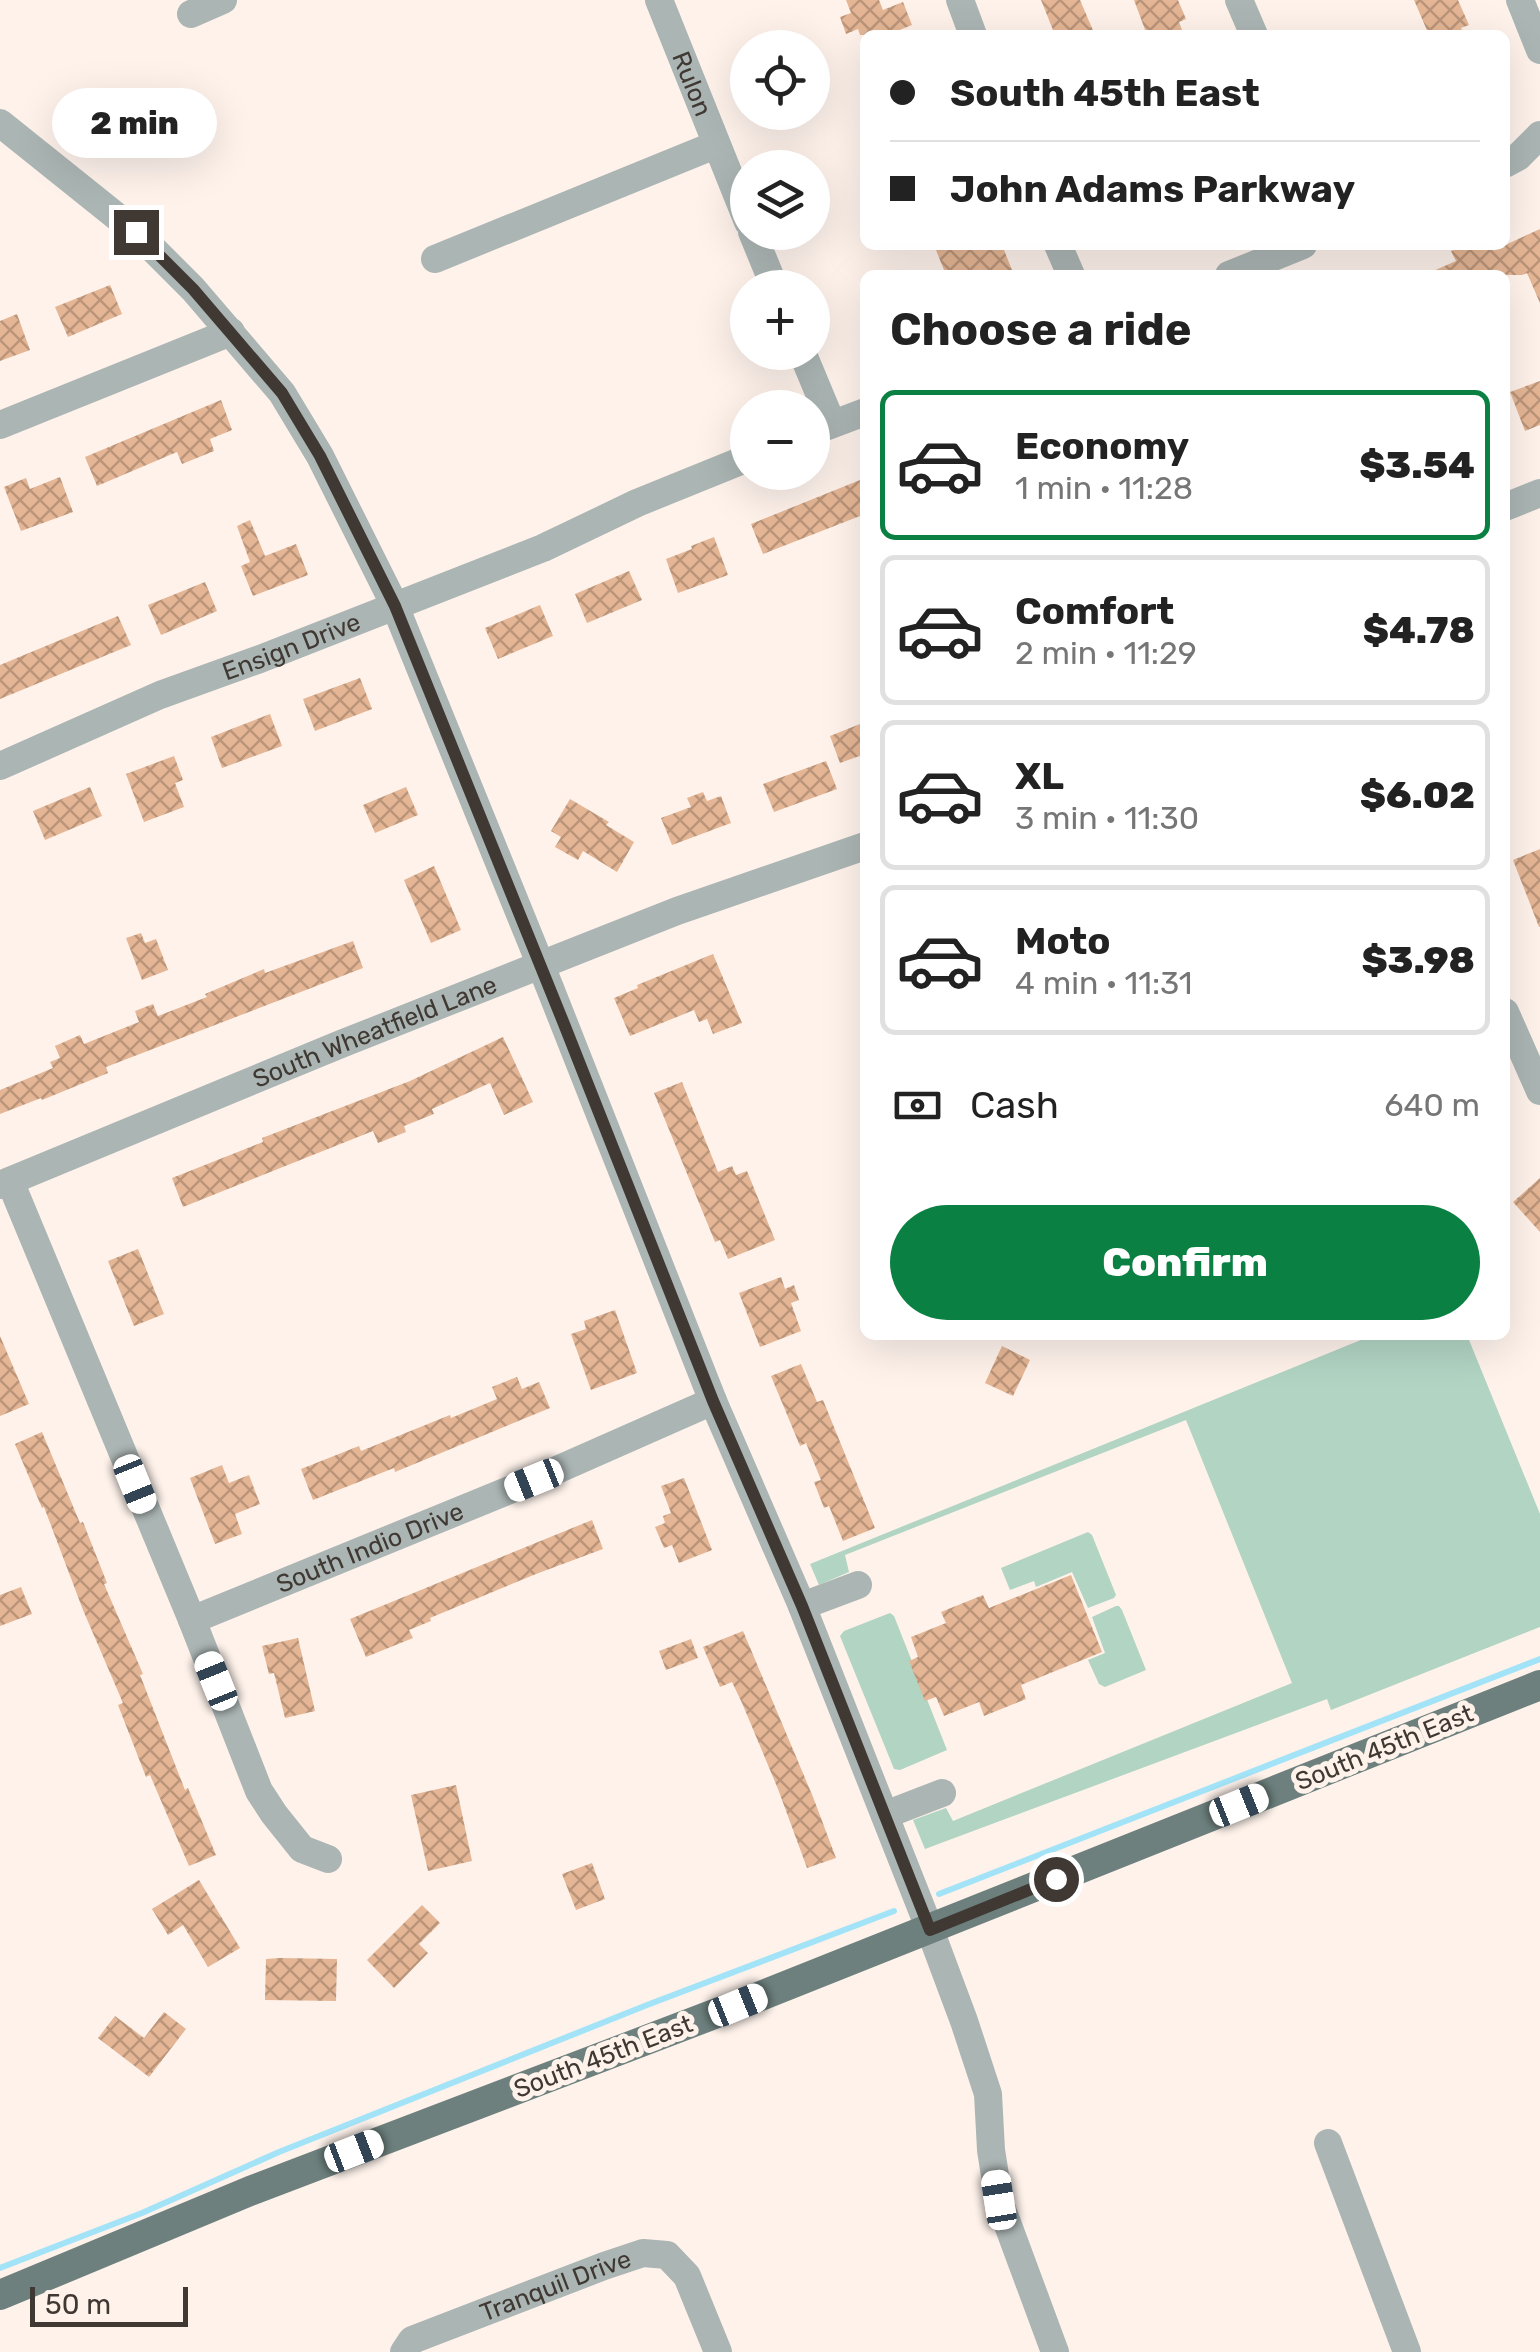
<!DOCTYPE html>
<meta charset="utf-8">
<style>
:root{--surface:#fff;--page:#f6f6f6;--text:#222;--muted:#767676;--line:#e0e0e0;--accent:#0b8043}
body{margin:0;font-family:Rubik,sans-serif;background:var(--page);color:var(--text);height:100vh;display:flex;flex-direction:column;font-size:38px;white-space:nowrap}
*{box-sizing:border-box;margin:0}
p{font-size:32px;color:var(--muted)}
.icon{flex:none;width:55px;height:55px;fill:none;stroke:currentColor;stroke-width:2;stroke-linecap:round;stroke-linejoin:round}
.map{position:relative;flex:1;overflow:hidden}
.details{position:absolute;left:860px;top:270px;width:650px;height:1070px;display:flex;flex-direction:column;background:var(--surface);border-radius:15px;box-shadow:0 10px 40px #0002}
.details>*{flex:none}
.banner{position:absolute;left:860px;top:30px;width:650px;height:220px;border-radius:15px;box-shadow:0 10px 40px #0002;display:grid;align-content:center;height:220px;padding:0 30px;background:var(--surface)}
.buttons{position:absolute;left:730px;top:30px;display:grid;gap:20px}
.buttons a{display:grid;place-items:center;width:100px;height:100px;border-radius:50%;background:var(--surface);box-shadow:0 10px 40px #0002;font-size:50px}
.scale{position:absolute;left:30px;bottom:25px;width:158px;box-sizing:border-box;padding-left:10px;border:5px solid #3f3833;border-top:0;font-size:28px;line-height:35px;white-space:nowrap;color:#3f3833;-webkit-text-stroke:8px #fef2eb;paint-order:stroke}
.end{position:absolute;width:45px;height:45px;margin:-22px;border:12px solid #3f3833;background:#fff;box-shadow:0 0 0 5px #fff}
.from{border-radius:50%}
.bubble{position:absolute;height:70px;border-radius:35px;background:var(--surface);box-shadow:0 10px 40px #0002;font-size:32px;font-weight:800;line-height:70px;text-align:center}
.car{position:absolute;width:30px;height:60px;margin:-30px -15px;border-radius:12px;box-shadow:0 0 8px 2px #0007;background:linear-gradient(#fff 24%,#345 0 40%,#fff 0 76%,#345 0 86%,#fff 0)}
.banner b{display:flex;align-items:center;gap:35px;height:95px;font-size:38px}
.banner b+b{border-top:2px solid var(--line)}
.banner i{width:25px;height:25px;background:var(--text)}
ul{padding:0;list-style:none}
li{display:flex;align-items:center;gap:30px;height:150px;margin:0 20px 15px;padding:0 10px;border:5px solid var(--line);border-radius:15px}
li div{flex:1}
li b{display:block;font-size:38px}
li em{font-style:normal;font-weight:800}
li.current{border-color:var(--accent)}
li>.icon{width:90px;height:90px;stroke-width:1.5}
h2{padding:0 30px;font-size:45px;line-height:120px}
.pay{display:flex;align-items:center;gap:25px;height:110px;padding:0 30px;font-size:38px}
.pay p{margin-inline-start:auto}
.cta{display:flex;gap:20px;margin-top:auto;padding:20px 30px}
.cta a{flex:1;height:115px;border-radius:60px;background:var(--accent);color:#fff;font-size:40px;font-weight:800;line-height:115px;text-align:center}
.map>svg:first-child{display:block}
.green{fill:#b1d4c3}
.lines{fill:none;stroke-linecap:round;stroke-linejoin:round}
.stream{stroke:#a3e3f7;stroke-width:6}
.building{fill:url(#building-cross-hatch)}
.minor{stroke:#abb5b3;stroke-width:28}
.major{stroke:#6d807d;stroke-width:30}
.route{stroke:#3f3833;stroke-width:12}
.labels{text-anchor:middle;stroke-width:10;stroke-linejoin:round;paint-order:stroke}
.street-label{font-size:25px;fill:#3f3833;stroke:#fef2eb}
</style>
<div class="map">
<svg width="1540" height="2352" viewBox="0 0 1540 2352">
<defs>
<pattern id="building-cross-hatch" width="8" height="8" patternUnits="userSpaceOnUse" patternTransform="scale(2.5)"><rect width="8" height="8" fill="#e5b695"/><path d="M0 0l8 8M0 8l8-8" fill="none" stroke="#bb957a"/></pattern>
</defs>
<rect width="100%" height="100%" fill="#fef2eb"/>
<g class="green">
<polygon points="1373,1335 1467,1335 1540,1514 1540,1627 1331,1710 1327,1699 925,1849 913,1820 946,1808 953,1821 1292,1683 1186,1420 845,1555 849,1572 819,1585 810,1564"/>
<polygon points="1088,1532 1092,1535 1116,1595 1114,1598 1088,1608 1072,1572 1036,1587 1034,1581 1010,1590 1001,1568"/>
<polygon points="1116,1606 1119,1606 1122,1610 1146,1670 1105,1687 1099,1684 1088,1660 1105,1653 1092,1617"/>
<polygon points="890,1613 894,1616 947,1750 900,1770 894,1769 840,1636 844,1631"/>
</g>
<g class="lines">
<g class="stream">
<polyline points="939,1894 1540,1659"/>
<polyline points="0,2268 142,2213 279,2152 647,2005 894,1911"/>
</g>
</g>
<g class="building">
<polygon points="846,0 879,0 883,10 903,2 912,25 887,35 860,35 858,29 846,34 840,17 851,13"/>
<polygon points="1041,0 1080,0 1095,35 1055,35"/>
<polygon points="1134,0 1178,0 1186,19 1179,22 1184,35 1147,35"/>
<polygon points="1414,0 1458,0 1469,25 1461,28 1464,35 1429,35"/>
<polygon points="1540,229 1540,303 1527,273 1522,275 1424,275 1456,261 1451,251 1467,245 1505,245"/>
<polygon points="934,245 1002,245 1014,275 946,275"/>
<polygon points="110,285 122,314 68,337 55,307"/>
<polygon points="17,314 30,350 0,361 0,321"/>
<polygon points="1540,381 1540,425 1525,431 1510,392"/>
<polygon points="221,400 232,430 210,439 214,451 182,464 177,452 97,486 85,457"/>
<polygon points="60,477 73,512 21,531 4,487 26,478 30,489"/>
<polygon points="865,478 865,514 763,554 751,524"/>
<polygon points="250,520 265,556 296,544 308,575 253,596 241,566 250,562 237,526"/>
<polygon points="714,537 728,575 678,593 666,559 692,549 691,546"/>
<polygon points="629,571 642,600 587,623 575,594"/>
<polygon points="205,582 217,611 161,635 148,605"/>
<polygon points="540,605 553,636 498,659 485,628"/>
<polygon points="118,616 131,645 0,699 0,665"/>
<polygon points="360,678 372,709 315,731 303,699"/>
<polygon points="270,714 282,746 222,768 211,737"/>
<polygon points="865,722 865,754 840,763 830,736"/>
<polygon points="174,756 183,780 175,783 184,807 144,822 126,774"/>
<polygon points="826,761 837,789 774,812 763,784"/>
<polygon points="90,787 102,816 45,840 33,811"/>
<polygon points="406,787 418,815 375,833 363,805"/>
<polygon points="703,792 707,801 721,796 731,823 672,845 661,818 691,807 687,798"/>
<polygon points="570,799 609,822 606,825 634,842 617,872 583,851 578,860 555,847 561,837 551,831"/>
<polygon points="1540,849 1540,927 1539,927 1513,860"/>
<polygon points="434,866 461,930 431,943 404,880"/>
<polygon points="141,933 145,943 156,939 168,970 142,980 126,938"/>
<polygon points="353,941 363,968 106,1067 108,1073 42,1100 41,1098 0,1114 0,1090 53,1068 50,1062 60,1058 55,1046 80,1035 84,1044 139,1022 135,1011 153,1004 158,1016 207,997 205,994 264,969 265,973"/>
<polygon points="713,954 742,1023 713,1034 707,1019 699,1022 694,1010 630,1036 614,998 638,988 637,985"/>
<polygon points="503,1037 533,1102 504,1115 490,1083 432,1109 434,1114 404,1126 406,1132 378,1143 373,1131 183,1207 172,1178 263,1142 262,1138 410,1081"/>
<polygon points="682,1082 718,1172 732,1166 736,1175 747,1171 775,1240 728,1259 720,1240 715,1242 654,1093"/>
<polygon points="1540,1178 1540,1232 1513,1202"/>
<polygon points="138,1249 164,1314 134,1326 108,1261"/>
<polygon points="781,1277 785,1289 794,1285 799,1300 791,1303 801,1331 760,1347 739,1293"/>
<polygon points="615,1310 637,1373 591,1390 571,1334 586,1329 584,1321"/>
<polygon points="0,1336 29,1404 0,1416"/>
<polygon points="1002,1346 1030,1360 1013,1396 985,1383"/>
<polygon points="801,1364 817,1402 823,1400 875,1528 843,1541 829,1506 824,1508 814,1482 821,1480 806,1443 800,1446 771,1376"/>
<polygon points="517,1377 522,1389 539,1382 550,1408 395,1472 394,1468 313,1500 301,1469 359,1446 361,1451 450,1415 451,1418 497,1399 492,1387"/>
<polygon points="42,1432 80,1523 83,1522 107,1583 104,1584 143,1674 140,1675 185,1790 188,1788 216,1855 189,1866 150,1775 146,1777 118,1705 123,1703 83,1610 44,1507 42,1508 15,1444"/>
<polygon points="222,1465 229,1483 249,1475 260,1504 235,1514 242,1534 215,1544 190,1478"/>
<polygon points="684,1478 712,1550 679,1563 672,1545 664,1548 655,1527 665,1523 663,1516 671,1513 661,1486"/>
<polygon points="592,1520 603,1549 536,1574 430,1618 431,1621 409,1630 413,1638 366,1657 350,1619"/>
<polygon points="1071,1575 1102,1652 1021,1685 1026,1699 984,1716 979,1702 944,1716 936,1697 925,1701 909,1661 918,1657 911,1637 946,1623 941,1612 983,1595 989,1608"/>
<polygon points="21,1587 32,1614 0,1626 0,1595"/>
<polygon points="743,1631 813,1797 836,1858 807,1868 778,1789 742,1703 732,1682 720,1687 703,1647"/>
<polygon points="298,1638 315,1711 285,1718 274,1673 269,1674 262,1646"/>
<polygon points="691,1639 698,1658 666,1670 659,1651"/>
<polygon points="456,1785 472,1861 428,1871 411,1795"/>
<polygon points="592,1863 605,1899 576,1910 562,1874"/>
<polygon points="199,1880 240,1948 208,1967 183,1925 168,1935 152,1909"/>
<polygon points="422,1905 440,1923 419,1944 428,1953 394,1988 367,1960"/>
<polygon points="280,1958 337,1959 336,2001 265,2000 266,1959"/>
<polygon points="164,2012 186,2029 149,2077 98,2038 115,2016 144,2038"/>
</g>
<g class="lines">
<g class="minor">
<path id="s1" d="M659 0 748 222"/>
<polyline points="960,0 973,35"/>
<polyline points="1239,0 1254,35"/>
<polyline points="1520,0 1540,50"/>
<polyline points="191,14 223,0"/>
<polyline points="0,123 136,232 193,289 282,393 320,456 395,606 550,988 713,1401 802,1606 930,1930 964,2021 988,2094 991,2150 999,2201 1055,2352"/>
<polyline points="1505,164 1518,157 1540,135"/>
<polyline points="752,232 775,288"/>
<polyline points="1058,245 1071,275"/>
<polyline points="435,259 715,145"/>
<polyline points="1229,275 1303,245"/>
<polyline points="802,352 832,424"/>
<polyline points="0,425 231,332"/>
<polyline points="812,432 865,412"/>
<polyline points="1505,507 1540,493"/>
<path id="s2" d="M0 766 160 695 260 659 543 548 637 503 748 458"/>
<polyline points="1505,1012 1540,1091"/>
<polyline points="10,1181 192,1620 259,1791 274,1814 302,1849 328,1859"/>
<path id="s3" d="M0 1185 341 1044 677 911 865 846"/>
<polyline points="802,1606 858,1585"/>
<path id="s4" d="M192 1620 534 1480 713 1401"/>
<polyline points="885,1815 942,1793"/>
<polyline points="1328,2143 1407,2352"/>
<path id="s5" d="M404 2352 412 2340 604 2266 643 2253 667 2255 687 2276 718 2352"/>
</g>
<polyline class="major" points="0,2295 250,2191 738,2005 1540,1685"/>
</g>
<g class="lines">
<polyline class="route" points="136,232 193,289 282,393 320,456 395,606 564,1024 713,1401 802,1606 930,1930 1056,1879"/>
</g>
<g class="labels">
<g class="street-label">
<text dy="9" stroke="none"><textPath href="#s1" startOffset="90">Rulon</textPath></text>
<text dy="9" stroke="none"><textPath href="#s2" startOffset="315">Ensign Drive</textPath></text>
<text dy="9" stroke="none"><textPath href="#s3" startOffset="405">South Wheatfield Lane</textPath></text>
<text dy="9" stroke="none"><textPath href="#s4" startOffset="192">South Indio Drive</textPath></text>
<text transform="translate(1384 1747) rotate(-22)" y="9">South 45th East</text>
<text transform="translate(603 2056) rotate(-21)" y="9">South 45th East</text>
<text dy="9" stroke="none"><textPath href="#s5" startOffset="168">Tranquil Drive</textPath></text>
</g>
</g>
</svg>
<div class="buttons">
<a><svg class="icon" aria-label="locate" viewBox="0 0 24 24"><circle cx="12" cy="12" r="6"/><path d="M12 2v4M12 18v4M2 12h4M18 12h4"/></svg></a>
<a><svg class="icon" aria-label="layers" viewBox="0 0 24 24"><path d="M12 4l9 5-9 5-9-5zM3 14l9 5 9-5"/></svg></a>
<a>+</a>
<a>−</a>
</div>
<div class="scale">50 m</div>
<i class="end from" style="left:1056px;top:1879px"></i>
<i class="end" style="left:136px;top:232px"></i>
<div class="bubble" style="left:52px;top:88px;width:165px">2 min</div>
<i class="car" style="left:534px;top:1480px;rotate:248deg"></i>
<i class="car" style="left:135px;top:1484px;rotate:158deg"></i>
<i class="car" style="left:216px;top:1681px;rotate:338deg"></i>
<i class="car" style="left:1239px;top:1805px;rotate:68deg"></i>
<i class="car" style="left:738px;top:2005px;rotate:68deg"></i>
<i class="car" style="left:354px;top:2151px;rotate:69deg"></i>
<i class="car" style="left:999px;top:2200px;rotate:351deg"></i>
<div class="banner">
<b><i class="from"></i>South 45th East</b>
<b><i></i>John Adams Parkway</b>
</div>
<section class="details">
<h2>Choose a ride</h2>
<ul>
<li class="current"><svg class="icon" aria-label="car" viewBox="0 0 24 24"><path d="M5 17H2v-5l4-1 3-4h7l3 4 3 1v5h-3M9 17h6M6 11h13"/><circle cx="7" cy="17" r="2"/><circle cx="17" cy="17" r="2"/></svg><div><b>Economy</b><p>1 min · 11:28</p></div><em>$3.54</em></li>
<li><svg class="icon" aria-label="car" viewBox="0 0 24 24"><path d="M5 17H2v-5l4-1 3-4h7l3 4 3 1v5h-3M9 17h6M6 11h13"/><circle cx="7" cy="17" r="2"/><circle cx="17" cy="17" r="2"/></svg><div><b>Comfort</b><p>2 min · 11:29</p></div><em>$4.78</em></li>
<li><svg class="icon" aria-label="car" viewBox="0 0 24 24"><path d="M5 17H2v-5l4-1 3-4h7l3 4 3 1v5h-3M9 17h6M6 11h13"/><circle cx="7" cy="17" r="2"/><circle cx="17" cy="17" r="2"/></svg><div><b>XL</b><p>3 min · 11:30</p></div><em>$6.02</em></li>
<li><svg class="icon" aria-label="car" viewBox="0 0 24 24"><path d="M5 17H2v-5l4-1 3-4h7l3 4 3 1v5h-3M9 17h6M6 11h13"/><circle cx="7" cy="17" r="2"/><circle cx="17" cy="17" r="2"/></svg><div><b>Moto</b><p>4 min · 11:31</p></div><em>$3.98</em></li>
</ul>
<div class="pay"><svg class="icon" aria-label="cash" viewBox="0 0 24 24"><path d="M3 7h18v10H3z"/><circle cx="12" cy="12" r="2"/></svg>Cash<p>640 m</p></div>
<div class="cta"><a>Confirm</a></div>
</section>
</div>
